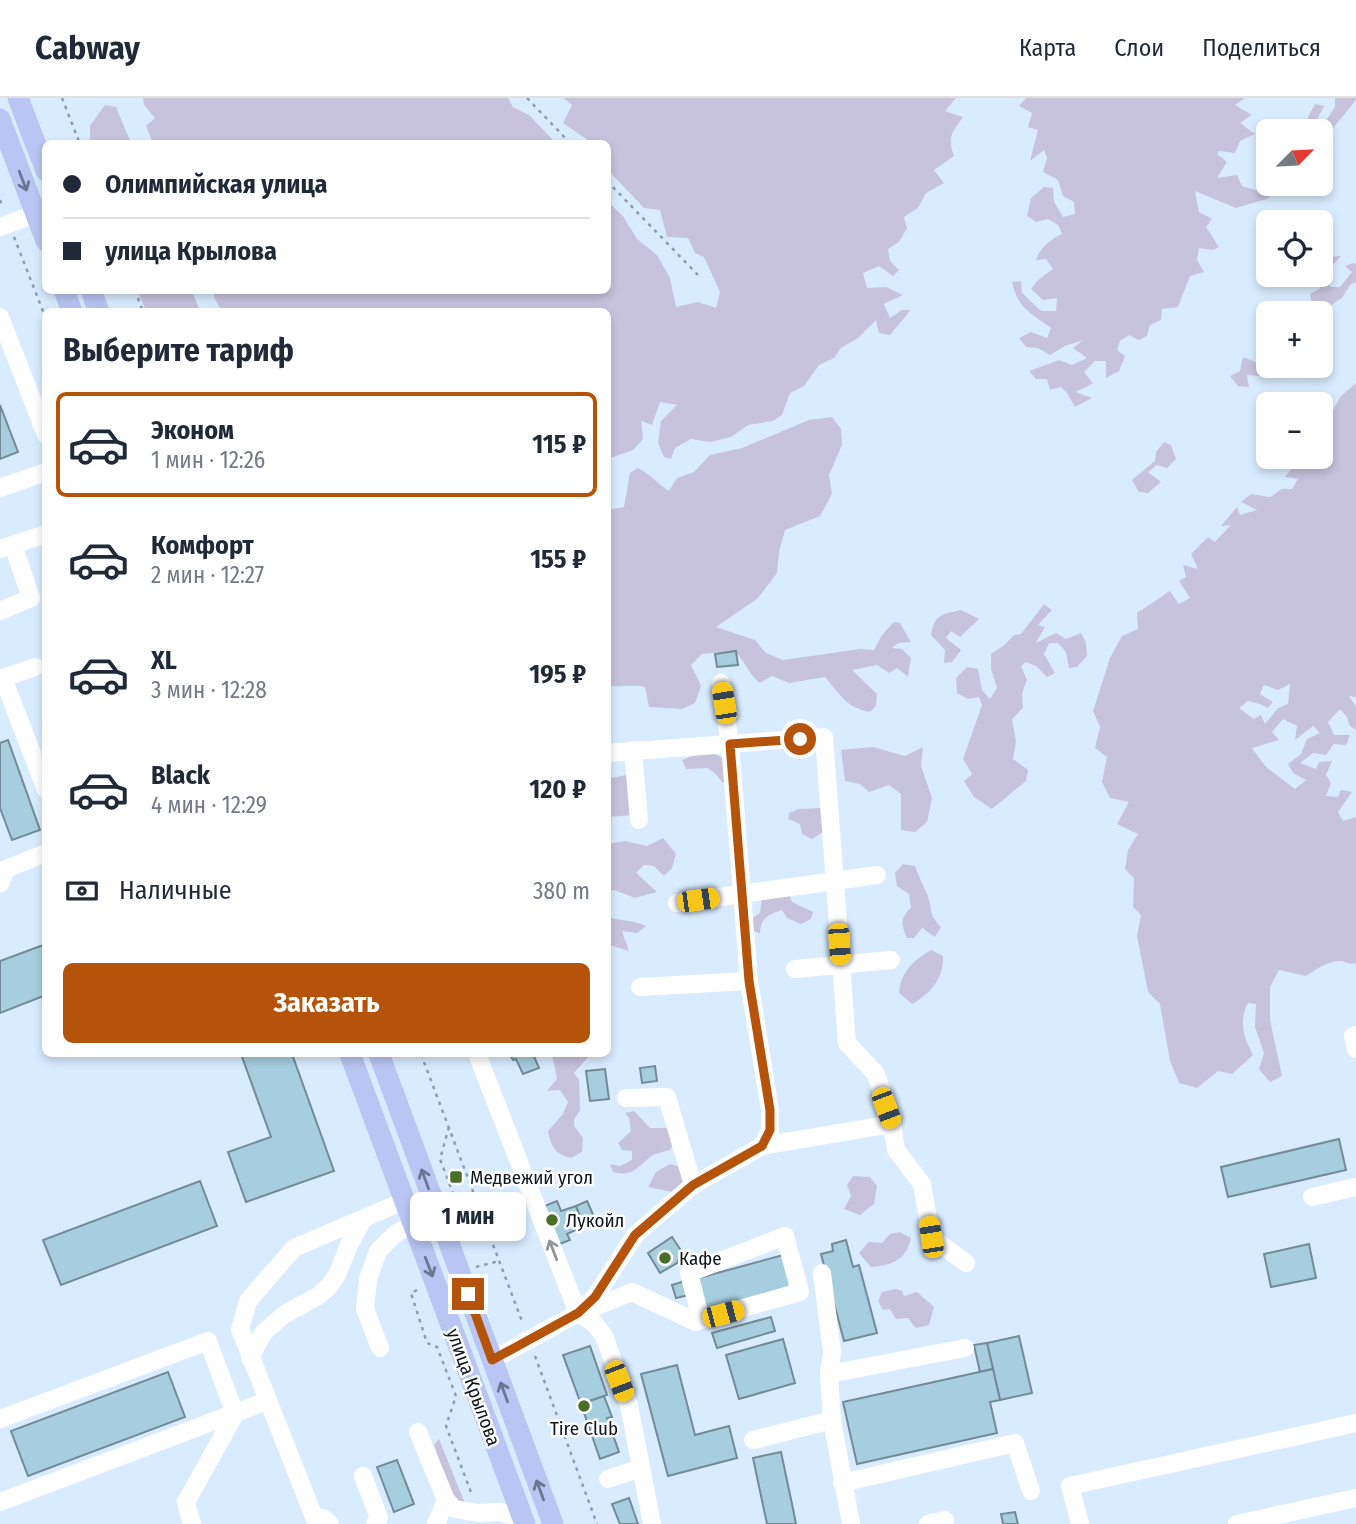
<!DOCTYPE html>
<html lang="ru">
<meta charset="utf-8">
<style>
:root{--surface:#fff;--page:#f2f2f3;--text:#1f2937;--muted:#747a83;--line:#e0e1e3;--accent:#b45309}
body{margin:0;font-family:"Fira Sans Condensed",sans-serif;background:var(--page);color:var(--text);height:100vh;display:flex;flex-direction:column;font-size:26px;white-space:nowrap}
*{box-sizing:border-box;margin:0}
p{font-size:23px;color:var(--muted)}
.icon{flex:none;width:38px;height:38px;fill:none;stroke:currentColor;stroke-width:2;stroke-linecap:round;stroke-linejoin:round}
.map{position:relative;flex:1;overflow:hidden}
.panel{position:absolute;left:42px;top:210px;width:569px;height:749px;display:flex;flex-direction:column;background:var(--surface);border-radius:10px;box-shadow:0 4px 10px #0003}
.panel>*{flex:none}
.top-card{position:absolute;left:42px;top:42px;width:569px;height:154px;border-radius:10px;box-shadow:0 4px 10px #0003;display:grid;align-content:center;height:154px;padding:0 21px;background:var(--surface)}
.needle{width:46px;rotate:66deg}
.fabs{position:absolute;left:1256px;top:21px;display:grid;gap:14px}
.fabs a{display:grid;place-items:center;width:77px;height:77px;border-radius:10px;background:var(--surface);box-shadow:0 4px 10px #0003;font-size:35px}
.end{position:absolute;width:32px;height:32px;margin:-16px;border:9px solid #b45309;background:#fff;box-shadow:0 0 0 4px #fff}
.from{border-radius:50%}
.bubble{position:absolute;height:49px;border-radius:10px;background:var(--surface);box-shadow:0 4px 10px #0003;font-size:23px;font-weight:700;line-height:49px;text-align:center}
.car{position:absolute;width:21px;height:42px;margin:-21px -10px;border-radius:9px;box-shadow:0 0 5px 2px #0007;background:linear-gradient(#f5c518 24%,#345 0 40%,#f5c518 0 76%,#345 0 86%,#f5c518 0)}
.top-card b{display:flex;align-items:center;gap:24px;height:66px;font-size:26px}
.top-card b+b{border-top:2px solid var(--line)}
.top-card i{width:18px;height:18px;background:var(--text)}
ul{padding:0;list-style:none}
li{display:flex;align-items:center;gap:21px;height:105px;margin:0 14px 10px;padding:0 7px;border:4px solid transparent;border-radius:10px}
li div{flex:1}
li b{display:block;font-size:26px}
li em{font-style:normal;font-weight:700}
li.selected{border-color:var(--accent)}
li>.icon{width:63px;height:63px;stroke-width:1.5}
h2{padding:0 21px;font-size:32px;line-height:84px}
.pay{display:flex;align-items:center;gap:18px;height:77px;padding:0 21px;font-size:26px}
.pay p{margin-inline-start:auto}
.button{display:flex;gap:14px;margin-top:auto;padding:14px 21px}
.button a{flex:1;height:80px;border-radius:10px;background:var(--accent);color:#fff;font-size:28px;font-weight:700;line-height:80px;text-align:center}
header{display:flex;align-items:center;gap:42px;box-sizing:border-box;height:98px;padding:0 35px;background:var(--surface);border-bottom:2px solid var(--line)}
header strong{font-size:33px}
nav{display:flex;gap:38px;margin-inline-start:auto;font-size:24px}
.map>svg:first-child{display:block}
.green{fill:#c8c3dd;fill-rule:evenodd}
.building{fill:#a7cedf;stroke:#738b96;stroke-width:2}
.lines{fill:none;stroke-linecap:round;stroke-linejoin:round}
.path{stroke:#8e9dab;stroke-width:2.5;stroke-dasharray:3.5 5;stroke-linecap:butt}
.minor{stroke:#fff;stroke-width:18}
.major{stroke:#b9c5f2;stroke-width:21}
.oneway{stroke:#6c7691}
.oneway2{stroke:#939698}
.route{stroke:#b45309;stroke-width:9}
.poi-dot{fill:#496e28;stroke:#fff;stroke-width:2.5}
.labels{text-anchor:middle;stroke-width:5;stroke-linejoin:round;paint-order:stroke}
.poi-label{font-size:19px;fill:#0e151b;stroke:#fff;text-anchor:start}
.street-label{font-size:19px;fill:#0e151b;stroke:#fff}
</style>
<header>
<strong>Cabway</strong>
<nav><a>Карта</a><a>Слои</a><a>Поделиться</a></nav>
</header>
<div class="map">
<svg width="1356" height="1426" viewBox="0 0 1356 1426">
<rect width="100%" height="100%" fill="#d9ecff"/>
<g class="green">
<polygon points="143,0 508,0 513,9 529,17 556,45 153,45 146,28 155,20 144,7"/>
<path d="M563 0H956L945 13 963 19C952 35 947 38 954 58L934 72 944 85 926 95 918 110 904 119 907 130 899 144 888 151 890 163 899 172 893 178 879 168 863 175 867 190 886 189 903 197 884 206 890 220 902 212H911L890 237 879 235 876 222 858 240 841 250 834 260 819 267 804 288 790 295 782 317 773 323 748 327 731 339 710 344 691 341 675 350 671 361 664 359 658 345 661 323 677 307 660 304 652 327 641 323 643 341 633 352 607 361V214H222L215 201 213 193 607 192V103L623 118 637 141 657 157 670 180 676 209 698 204 716 210 720 194 704 159 695 155 688 140 667 139 660 112 644 110 608 72 607 46 592 45 563 25 572 7Z"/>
<path d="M1026 0H1245L1235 7 1252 17 1240 25 1255 36 1240 43 1235 55 1219 53 1217 56 1227 64 1217 80 1237 77 1242 88 1262 94 1271 86H1275L1279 91 1267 101 1236 110 1195 93 1199 114 1212 121 1206 129 1219 149 1213 152 1199 150 1197 162 1204 174 1190 178 1178 209 1162 211 1161 222 1150 227 1147 238 1139 242 1129 237 1120 243 1117 252 1125 258 1119 273 1106 280V263H1095L1084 274 1093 285 1076 294 1092 300 1075 309 1067 295 1061 289 1050 292 1047 281H1036L1029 273 1059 262 1072 267 1087 260 1073 250 1083 242 1065 248 1050 257 1038 250 1026 249 1019 240 1031 234 1047 240 1051 230C1031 215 1018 211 1012 184L1021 183 1022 195 1041 213H1056L1057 200 1043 202 1031 191 1038 182 1053 171 1046 161 1036 162C1041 148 1050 142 1062 136L1058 127 1048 121 1036 124 1027 118 1031 100 1044 89 1053 90 1054 104 1063 119 1075 116 1074 104 1063 98 1058 82 1043 74 1047 60 1044 52 1030 63 1038 32 1028 29 1032 15 1019 8Z"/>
<polygon points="1335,0 1356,0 1356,2 1321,45 1321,33 1299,33 1309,27 1308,19 1315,6 1324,8 1312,31 1321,30 1335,9"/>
<polygon points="105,7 116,9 131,45 90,45 90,28"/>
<polygon points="1341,158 1329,171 1330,189 1340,189 1352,174 1345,168 1353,165 1356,166 1356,184 1350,187 1342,200 1319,215 1307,215 1313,210 1310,196 1321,190 1317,181 1329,159"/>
<polygon points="138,193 192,193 200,213 146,213"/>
<polygon points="1243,259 1268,269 1260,278 1247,277 1249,289 1238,288 1230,278 1240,273"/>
<path d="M1356 285V599L1349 598 1356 609V632L1350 628 1347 619 1340 611 1328 624 1334 637H1350L1346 647 1334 646 1326 657 1313 655 1300 665 1316 671 1319 664 1332 663 1326 677 1331 685 1326 698 1338 699 1341 692 1352 694 1338 714 1343 723 1356 719V865C1349 867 1346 863 1339 863 1328 863 1315 872 1306 878L1279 872 1270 889V922L1282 978 1270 984 1259 971 1264 955 1255 929 1256 906 1248 905C1238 924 1244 939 1253 957L1232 976 1218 973 1197 990 1179 985 1170 963 1160 906 1148 894 1137 838 1141 817 1133 809 1134 780 1125 771 1128 752 1138 736 1117 726 1129 704 1110 700 1102 684 1107 659 1095 650 1100 629 1093 613 1110 560 1122 538 1138 531 1137 515 1170 493 1179 506 1190 500 1179 483 1186 479 1183 467 1198 471 1191 456 1208 439 1215 444 1231 427 1221 428 1237 409 1240 417 1257 412 1241 404 1251 396 1270 399 1282 391H1292L1298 381 1285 379 1301 359H1321V323L1331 317 1340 299ZM1290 586 1288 606 1278 610 1265 626 1261 617 1254 621 1239 610 1248 603 1260 606 1268 610 1273 604 1260 596 1264 587 1278 592ZM1283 621 1297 628 1295 642 1313 628 1320 635 1307 641 1301 656 1288 666 1293 675 1306 682 1295 691 1266 669 1252 650 1279 642 1272 634Z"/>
<path d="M832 319 841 331 842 347 829 377 832 396 820 418 785 432 779 454 777 475 758 500 716 529 755 542 766 555 783 562 860 551 874 552 882 537 894 524 900 525 911 544 898 545 892 550 902 551 911 560 908 579 897 570 889 575 877 567 852 572 877 596 876 608 870 614C848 611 839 596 825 579L789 585 772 578 760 585C748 576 745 563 735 553L702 556 691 567 701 588 695 605 682 611 649 609 645 589C640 587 616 589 607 588V412L624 409 630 375 638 370C651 376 657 386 669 393L677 380 694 374 710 357 742 350 809 322Z"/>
<polygon points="1164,344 1171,347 1176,361 1167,370 1157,367 1148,374 1161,384 1148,395 1139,394 1132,382 1155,363 1156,354"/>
<polygon points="1044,506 1052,512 1038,527 1045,529 1036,545 1056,535 1066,541 1081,535 1086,545 1087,558 1077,569 1069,570 1066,554 1058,545 1049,545 1044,556 1055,575 1047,579 1036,568 1026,564 1021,568 1027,582 1022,595 1023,610 1012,621 1016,643 1013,661 1028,672 1026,683 992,711 974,699 964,683 972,676 963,661 982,607 979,599 968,601 957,595 956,580 967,569 978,571 982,592 990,601 997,590 991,571 991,556 1003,548 1014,537 1021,536"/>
<path d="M961 512 979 521 960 539 951 533 946 540 961 552 952 564 944 565 945 552 931 537C934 517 942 516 961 512Z"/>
<polygon points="873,649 905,658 923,649 921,668 932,700 927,724 915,734 901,732 901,696 889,687 869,694 860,686 845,683 841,652"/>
<polygon points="712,655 727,662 729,681 723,685 715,675 707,670 686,671 682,662 692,658"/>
<polygon points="626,677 633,687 634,717 607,719 607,681"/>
<polygon points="821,710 823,734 812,741 802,736 800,726 788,721 789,715 798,711"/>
<polygon points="663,740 676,756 672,770 664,778 654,768 644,767 636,775 657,794 635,800 614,792 607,794 607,746 625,743 647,748"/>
<path d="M903 766 915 768C918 777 922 785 926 794 934 810 926 814 941 829L935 839 922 830 914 840H907C901 826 900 820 911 810L909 796 897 788 895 775Z"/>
<path d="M788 794 792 804 813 814 811 821 801 826 787 820 782 812C768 817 761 819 760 835L753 833 751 821 760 815 762 798Z"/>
<path d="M607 819C621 823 634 822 646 828L637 835 622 833 629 853 607 846Z"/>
<path d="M931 852 943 858C944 880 931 895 912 906L899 895C901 873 913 863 931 852Z"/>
<path d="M552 956H591L574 975 579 982 580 1012 574 1022V1028L583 1040 582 1054 571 1060C555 1056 551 1049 548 1033L563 1016 568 1004 560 992 547 993 557 981Z"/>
<path d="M634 1013 650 1030H670L675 1042 670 1052C665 1053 658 1055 653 1057 638 1067 635 1080 613 1074L610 1066 620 1068 632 1062V1053L622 1052 618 1045 631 1033 629 1020 625 1015Z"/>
<polygon points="670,1066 681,1069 684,1084 673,1094 648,1089 656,1074"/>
<polygon points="853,1078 870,1079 877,1088 874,1106 860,1117 844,1111 851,1098 847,1087"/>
<path d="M900 1134 911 1140C907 1161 892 1168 871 1169L859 1155 869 1144 882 1145 890 1136Z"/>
<polygon points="896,1191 902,1193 904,1198 917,1194 934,1209 929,1227 916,1230 908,1220 896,1221 890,1211 883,1212 878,1203 882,1194"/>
<polygon points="439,1341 464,1403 460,1407 451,1398 434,1347"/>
</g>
<g class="building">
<polygon points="0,307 18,354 0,361"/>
<polygon points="736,553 738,567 717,569 715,556"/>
<polygon points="8,642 40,732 12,742 0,710 0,645"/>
<polygon points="46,846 46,897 0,915 0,863"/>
<polygon points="241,956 292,956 334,1073 246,1104 228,1054 271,1039"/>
<polygon points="510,956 533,956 539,970 523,976 516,961 513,962"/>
<polygon points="655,968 657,983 642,985 640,970"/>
<polygon points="605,971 609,1001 590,1003 586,973"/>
<polygon points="1339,1041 1346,1072 1228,1099 1221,1069"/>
<polygon points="200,1083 217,1128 61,1187 43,1142"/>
<polygon points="557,1103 561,1113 576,1108 584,1128 567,1136 570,1142 552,1149 537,1111"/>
<polygon points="587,1103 596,1123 584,1128 576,1108"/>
<polygon points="672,1139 682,1154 677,1165 660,1175 648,1155"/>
<polygon points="846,1142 853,1169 859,1167 877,1235 844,1243 821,1156 833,1153 832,1146"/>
<polygon points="1309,1146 1316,1180 1271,1189 1264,1156"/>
<polygon points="787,1156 796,1188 704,1213 695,1181"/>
<polygon points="685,1183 689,1197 676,1200 672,1187"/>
<polygon points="771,1219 775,1233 717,1250 712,1235"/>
<polygon points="1019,1238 1032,1295 1000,1302 987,1245"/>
<polygon points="783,1241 795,1285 739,1301 726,1257"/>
<polygon points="987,1245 993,1271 980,1274 974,1247"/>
<polygon points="590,1248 607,1297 581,1306 563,1257"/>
<polygon points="677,1267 695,1337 729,1328 737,1360 668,1378 641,1276"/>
<polygon points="993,1271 1000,1302 990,1304 997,1335 857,1366 843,1304"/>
<polygon points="168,1274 185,1319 28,1378 11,1333"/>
<polygon points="604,1298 612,1319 607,1320 619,1354 600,1361 581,1306"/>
<polygon points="781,1354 792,1406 796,1426 767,1426 753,1360"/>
<polygon points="397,1362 414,1406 394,1414 377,1369"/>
<polygon points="629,1400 638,1426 620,1426 612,1406"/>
<polygon points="1015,1414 1018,1426 1003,1426 1001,1416"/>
</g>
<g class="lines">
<g class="path">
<polyline points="62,0 80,46"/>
<polyline points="527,0 571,46"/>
<polyline points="607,83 698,177"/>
<polyline points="0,102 3,110"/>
<polyline points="14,139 46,221"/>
<polyline points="135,192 143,214"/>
<polyline points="421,956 523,1226"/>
<polyline points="449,1029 440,1061 460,1114 486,1133"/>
<polyline points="476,1169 499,1163"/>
<polyline points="417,1192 411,1195 427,1245 437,1249 456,1298 446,1328 472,1397"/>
<polyline points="535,1258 597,1426"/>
</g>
<g class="minor">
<polyline points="0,129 35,116"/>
<polyline points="0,219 46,337"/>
<polyline points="0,390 46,374"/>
<polyline points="0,451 46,436"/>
<polyline points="0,513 31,500 13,447"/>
<polyline points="35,569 3,580 46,692"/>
<polyline points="721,585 730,646 749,883 770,1012 770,1032 762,1048"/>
<polyline points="633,652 639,722"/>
<polyline points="607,655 824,639 847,945 876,976 892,1026 896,1052 922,1086 931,1139 966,1165"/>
<polyline points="0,786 6,771 46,755"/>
<polyline points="677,805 877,777"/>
<polyline points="795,871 891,862"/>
<polyline points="640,889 749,883"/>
<polyline points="1356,937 1353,938 1356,951"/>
<polyline points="477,956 578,1215 594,1225 604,1238 629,1307 652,1426"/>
<polyline points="626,1000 667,999 693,1087"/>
<polyline points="1312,1099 1356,1089"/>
<polyline points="822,1175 832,1254 829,1276 965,1250"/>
<polyline points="585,1213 632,1194 696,1224 701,1222 800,1194 785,1138 689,1175 701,1222"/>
<polyline points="380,1250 365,1211 368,1181 378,1153 395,1136 413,1126"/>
<polyline points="250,1260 264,1234 285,1216 318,1198 328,1189 337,1177 349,1147 364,1120"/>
<polyline points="492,1262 578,1215 595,1199 635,1137 693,1087 762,1048 892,1026"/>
<polyline points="829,1276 832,1322 851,1426"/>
<polyline points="0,1321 208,1243 235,1316 186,1404 192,1426"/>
<polyline points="418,1334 446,1402 455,1411 478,1415 500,1414 523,1420"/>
<polyline points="753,1342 832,1322"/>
<polyline points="363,1378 379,1420 375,1426"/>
<polyline points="608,1381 641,1370"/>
<polyline points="842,1385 1015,1345 1031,1393"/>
<polyline points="0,1404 267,1303"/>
<polyline points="330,1426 323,1420 314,1419 240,1231 248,1203 294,1150 404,1103"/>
<polyline points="436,1426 446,1402"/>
<polyline points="928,1426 945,1422"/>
<polyline points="1080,1426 1070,1388 1356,1325"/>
<polyline points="1237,1426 1356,1400"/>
</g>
<g class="major">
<polyline points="18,0 46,73"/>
<polyline points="0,21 46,143"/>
<polyline points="64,192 72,214"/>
<polyline points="91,192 99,214"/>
<polyline points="350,956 525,1426"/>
<polyline points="379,956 553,1426"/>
</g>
</g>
<defs><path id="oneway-shaft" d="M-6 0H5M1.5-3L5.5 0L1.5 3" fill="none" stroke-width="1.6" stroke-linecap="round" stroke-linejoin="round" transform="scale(1.75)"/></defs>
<g class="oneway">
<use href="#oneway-shaft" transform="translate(23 83) rotate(69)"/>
<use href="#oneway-shaft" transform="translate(425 1081) rotate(-110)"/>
<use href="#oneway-shaft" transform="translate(429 1169) rotate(69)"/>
<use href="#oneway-shaft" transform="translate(504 1294) rotate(-110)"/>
<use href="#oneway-shaft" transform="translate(540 1392) rotate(-110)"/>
</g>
<use class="oneway2" href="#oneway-shaft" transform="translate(553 1152) rotate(-111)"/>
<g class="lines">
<polyline class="route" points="468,1196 492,1262 578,1215 595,1199 635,1137 693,1087 762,1048 770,1032 770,1012 749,883 730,646 800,641"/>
</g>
<g class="poi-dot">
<rect x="449" y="1072" width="14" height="14" rx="3.5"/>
<circle cx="552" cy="1122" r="7"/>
<circle cx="665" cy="1160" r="7"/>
<circle cx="584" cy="1308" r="7"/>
</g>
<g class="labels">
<g class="poi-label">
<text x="470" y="1086">Медвежий угол</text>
<text x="566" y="1129">Лукойл</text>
<text x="679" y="1167">Кафе</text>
<text x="584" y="1337" text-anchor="middle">Tire Club</text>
</g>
<g class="street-label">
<text transform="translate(474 1289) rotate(70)" y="7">улица Крылова</text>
</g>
</g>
</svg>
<div class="fabs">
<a><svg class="needle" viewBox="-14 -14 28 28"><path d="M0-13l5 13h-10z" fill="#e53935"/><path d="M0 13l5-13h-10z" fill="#747a83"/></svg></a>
<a><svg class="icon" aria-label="locate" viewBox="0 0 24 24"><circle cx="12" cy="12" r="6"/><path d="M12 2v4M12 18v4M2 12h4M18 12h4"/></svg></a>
<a>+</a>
<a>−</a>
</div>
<i class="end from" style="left:800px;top:641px"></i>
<i class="end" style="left:468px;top:1196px"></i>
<div class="bubble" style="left:410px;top:1094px;width:116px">1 мин</div>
<i class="car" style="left:724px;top:605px;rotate:351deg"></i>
<i class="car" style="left:698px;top:802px;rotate:82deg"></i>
<i class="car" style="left:839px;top:846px;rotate:176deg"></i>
<i class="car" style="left:886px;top:1010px;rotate:159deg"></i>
<i class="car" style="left:931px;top:1139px;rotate:351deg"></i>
<i class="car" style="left:723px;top:1216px;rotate:75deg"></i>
<i class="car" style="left:619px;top:1283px;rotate:159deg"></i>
<div class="top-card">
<b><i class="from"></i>Олимпийская улица</b>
<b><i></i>улица Крылова</b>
</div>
<section class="panel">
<h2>Выберите тариф</h2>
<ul>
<li class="selected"><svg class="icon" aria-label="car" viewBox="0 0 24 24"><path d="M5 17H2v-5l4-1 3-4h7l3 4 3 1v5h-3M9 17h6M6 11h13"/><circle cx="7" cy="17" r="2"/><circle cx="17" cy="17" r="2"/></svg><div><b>Эконом</b><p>1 мин · 12:26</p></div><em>115 ₽</em></li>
<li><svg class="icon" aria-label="car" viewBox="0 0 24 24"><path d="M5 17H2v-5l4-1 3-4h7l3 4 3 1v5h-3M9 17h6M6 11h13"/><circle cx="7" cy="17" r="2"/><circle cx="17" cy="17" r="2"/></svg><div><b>Комфорт</b><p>2 мин · 12:27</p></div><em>155 ₽</em></li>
<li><svg class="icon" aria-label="car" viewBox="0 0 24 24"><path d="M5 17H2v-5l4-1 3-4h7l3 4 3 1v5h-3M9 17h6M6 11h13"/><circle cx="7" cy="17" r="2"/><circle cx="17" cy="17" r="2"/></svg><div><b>XL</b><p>3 мин · 12:28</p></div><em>195 ₽</em></li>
<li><svg class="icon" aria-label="car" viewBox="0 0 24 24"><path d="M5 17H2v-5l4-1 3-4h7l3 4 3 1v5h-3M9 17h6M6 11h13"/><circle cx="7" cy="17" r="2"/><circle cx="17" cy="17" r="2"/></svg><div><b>Black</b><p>4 мин · 12:29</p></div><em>120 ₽</em></li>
</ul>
<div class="pay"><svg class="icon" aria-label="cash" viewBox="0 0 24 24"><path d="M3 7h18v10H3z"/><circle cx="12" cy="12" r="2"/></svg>Наличные<p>380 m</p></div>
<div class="button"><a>Заказать</a></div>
</section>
</div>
